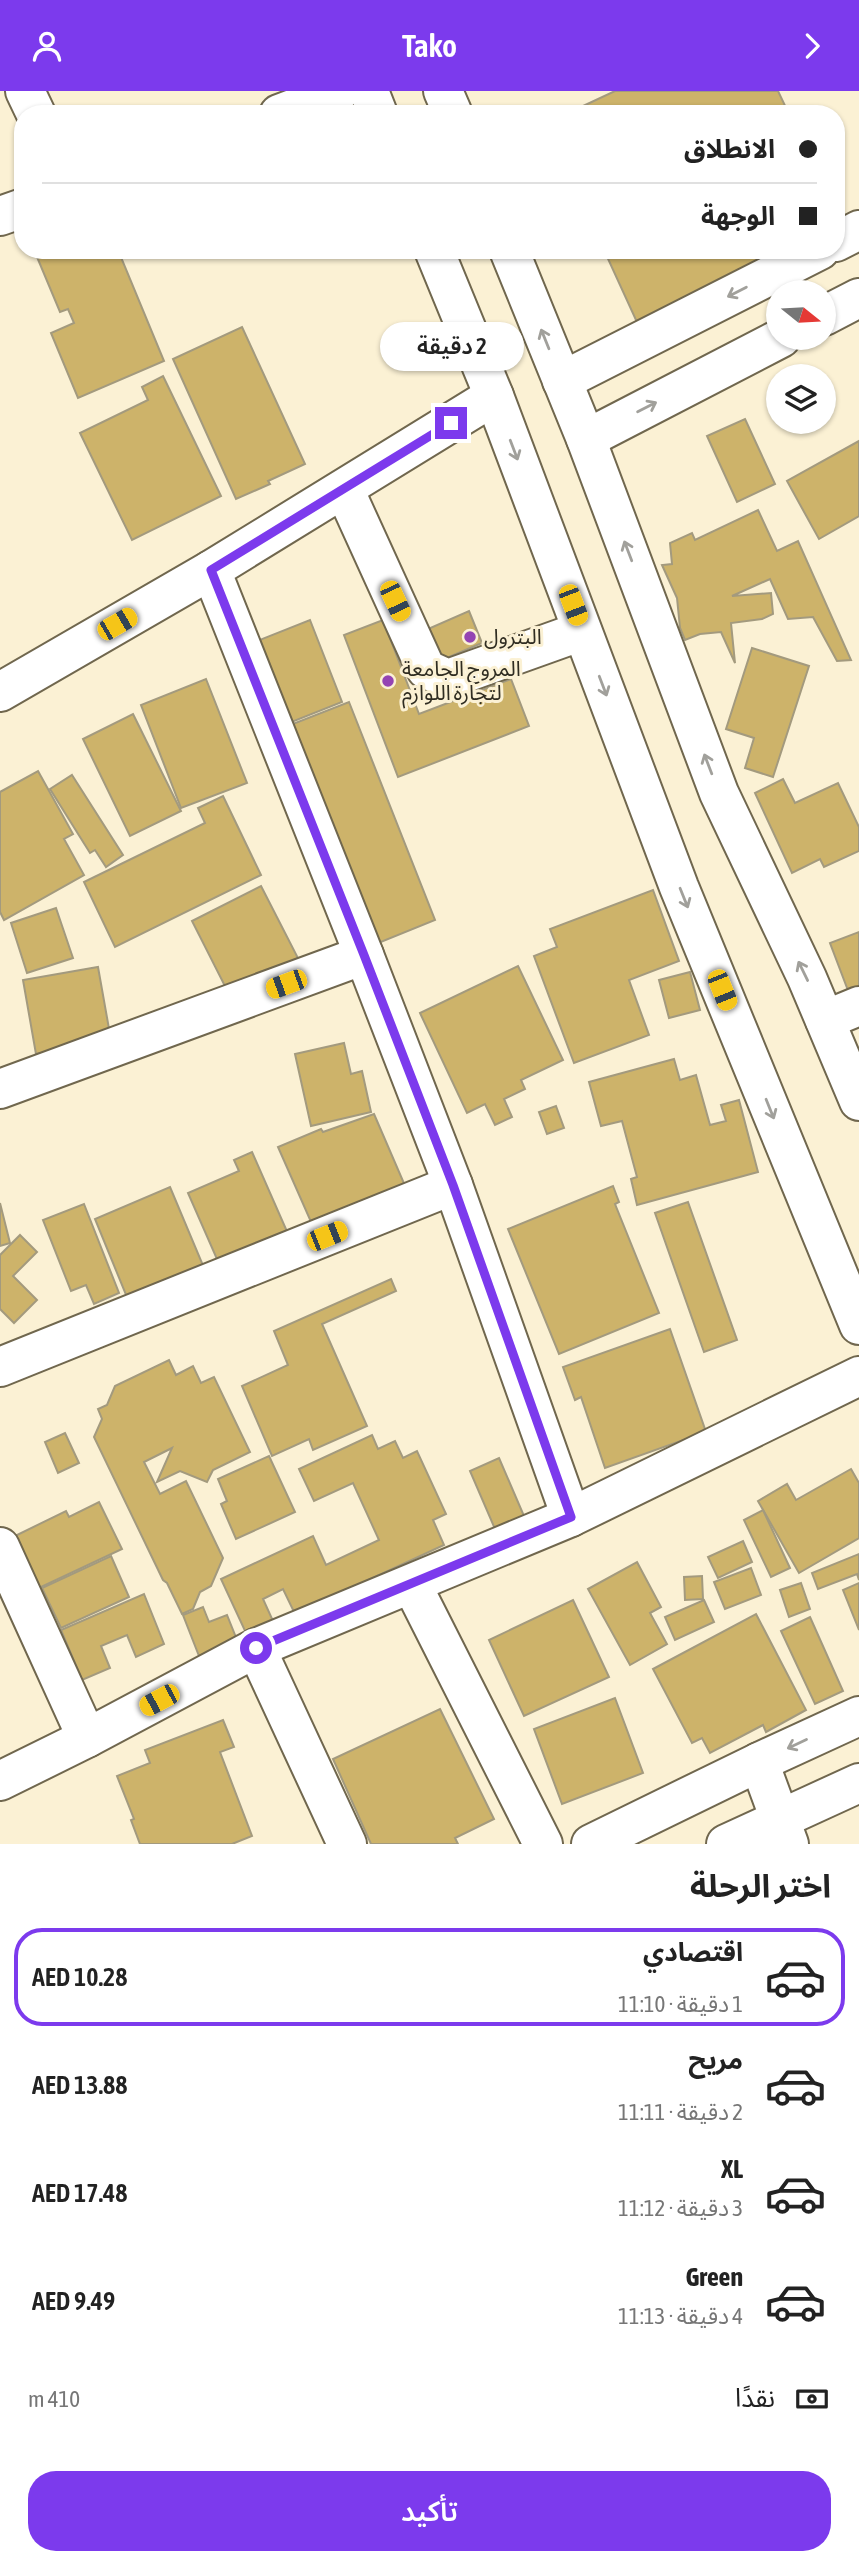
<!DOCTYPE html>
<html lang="ar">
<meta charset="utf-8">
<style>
:root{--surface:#fff;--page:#f2f2f2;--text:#222;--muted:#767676;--line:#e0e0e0;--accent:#7c3aed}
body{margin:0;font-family:"Asap Condensed","Noto Sans Arabic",sans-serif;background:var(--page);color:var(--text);direction:rtl;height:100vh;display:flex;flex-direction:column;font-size:26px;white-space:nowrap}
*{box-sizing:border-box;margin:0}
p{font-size:23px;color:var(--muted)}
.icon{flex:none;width:38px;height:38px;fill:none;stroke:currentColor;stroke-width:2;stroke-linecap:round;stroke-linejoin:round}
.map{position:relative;height:1753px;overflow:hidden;direction:ltr}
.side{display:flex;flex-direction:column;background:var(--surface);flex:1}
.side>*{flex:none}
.banner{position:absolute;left:14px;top:14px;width:831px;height:154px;border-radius:28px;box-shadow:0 2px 5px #0004;direction:rtl;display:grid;align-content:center;height:154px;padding:0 28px;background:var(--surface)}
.needle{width:46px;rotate:108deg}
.tools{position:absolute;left:766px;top:189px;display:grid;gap:14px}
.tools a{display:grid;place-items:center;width:70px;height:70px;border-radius:50%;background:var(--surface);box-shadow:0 2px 5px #0004;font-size:35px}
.end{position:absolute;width:32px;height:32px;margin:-16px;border:9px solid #7c3aed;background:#fff;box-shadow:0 0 0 4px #fff}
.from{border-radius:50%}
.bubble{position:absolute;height:49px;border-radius:24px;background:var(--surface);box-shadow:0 2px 5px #0004;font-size:23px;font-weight:600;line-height:49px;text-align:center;direction:rtl}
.car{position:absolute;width:21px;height:42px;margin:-21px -10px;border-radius:9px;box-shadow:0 0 5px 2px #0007;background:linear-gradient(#f5c518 24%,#345 0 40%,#f5c518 0 76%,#345 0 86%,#f5c518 0)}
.banner b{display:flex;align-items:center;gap:24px;height:66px;font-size:26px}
.banner b+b{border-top:2px solid var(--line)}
.banner i{width:18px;height:18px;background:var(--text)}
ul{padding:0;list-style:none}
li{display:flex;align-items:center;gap:21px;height:98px;margin:0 14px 10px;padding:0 14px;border:4px solid transparent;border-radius:28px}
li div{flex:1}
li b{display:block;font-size:26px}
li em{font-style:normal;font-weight:600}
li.selected{border-color:var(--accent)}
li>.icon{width:63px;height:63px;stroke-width:1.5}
h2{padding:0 28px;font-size:32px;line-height:84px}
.pay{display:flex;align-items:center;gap:18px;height:77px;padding:0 28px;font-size:26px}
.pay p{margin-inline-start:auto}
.action{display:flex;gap:14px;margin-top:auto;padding:14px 28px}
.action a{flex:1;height:80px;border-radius:28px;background:var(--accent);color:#fff;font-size:28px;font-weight:600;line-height:80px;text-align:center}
header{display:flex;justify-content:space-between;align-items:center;height:91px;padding:0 28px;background:var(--accent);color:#fff;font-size:32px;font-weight:600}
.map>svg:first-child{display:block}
.building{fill:#cdb36a;stroke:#a39a7e;stroke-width:2}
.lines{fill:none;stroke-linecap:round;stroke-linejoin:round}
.minor-casing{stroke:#70674e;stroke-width:42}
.minor{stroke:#fff;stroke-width:38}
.oneway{stroke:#a1a09b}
.route{stroke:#7c3aed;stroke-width:9}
.poi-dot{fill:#9444b3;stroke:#fbf1d4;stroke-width:2.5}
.labels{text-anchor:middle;stroke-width:6;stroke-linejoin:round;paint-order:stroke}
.poi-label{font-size:21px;fill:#2f2c21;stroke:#fbf1d4;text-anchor:start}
</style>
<header><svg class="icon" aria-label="forward" viewBox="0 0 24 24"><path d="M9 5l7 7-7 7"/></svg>Tako<svg class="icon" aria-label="person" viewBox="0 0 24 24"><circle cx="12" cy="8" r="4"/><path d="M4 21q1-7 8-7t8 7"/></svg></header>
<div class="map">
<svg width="859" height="1753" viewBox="0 0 859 1753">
<rect width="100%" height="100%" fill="#fbf1d4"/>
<g class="building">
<polygon points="615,0 778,0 789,23 566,23"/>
<polygon points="53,159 118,159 164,270 78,307 51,242 74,232 68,218 60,221 37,166"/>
<polygon points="604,159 817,159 641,240"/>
<polygon points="242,236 305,373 268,390 270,393 236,408 173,268"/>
<polygon points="163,285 221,405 132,449 80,342 148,309 142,296"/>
<polygon points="745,328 775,393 737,411 707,345"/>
<polygon points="859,350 859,425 819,448 787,390"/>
<polygon points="758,419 777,460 798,450 851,569 837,570 813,526 788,528 770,488 732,505 771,502 773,523 762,528 731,532 735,572 721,541 700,543 685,549 680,537 677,507 662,474 672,473 670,452 692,442 695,449"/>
<polygon points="469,520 482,552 442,569 428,538"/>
<polygon points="310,529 342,611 279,636 247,554"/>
<polygon points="383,529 419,623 511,588 529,635 398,686 344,544"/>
<polygon points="752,557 809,575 773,686 745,677 754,647 726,638"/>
<polygon points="206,588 247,692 181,717 141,614"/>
<polygon points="349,611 435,829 371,855 285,636"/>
<polygon points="133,623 181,720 130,745 83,648"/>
<polygon points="38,680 73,743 64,748 84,784 4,829 0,821 0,701"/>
<polygon points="72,684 123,764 106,776 95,759 90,762 50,698"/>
<polygon points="783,688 795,712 838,692 859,736 859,760 824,776 820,768 792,782 755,702"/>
<polygon points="223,705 261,784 115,856 84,791 205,732 198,717"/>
<polygon points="261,795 302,875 233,911 192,830"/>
<polygon points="653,799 679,870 629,889 649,944 574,972 534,865 557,856 550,838"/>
<polygon points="56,817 73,867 27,882 11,832"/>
<polygon points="859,841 859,907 852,910 830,852"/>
<polygon points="518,875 563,969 521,989 525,998 504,1008 512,1026 495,1034 485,1013 467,1022 420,922"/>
<polygon points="98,876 111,949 36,963 23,889"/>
<polygon points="690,881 700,919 669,927 659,889"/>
<polygon points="344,952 351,983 362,980 371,1021 311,1035 295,963"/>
<polygon points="674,968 680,989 696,984 710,1034 726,1030 721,1014 739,1009 758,1081 637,1114 631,1088 637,1086 622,1030 601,1035 589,991"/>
<polygon points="556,1015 564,1037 547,1043 539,1021"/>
<polygon points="374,1023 406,1097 315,1140 278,1056 321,1038 323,1041"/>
<polygon points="252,1061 289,1145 220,1175 188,1102 239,1080 234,1069"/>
<polygon points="613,1095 619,1111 615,1113 659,1222 559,1263 508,1138"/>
<polygon points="170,1096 207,1184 131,1216 95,1128"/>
<polygon points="688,1111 737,1249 704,1261 655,1122"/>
<polygon points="0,1112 10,1152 0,1155"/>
<polygon points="84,1113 119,1202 94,1213 86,1194 71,1200 43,1129"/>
<polygon points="20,1144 37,1161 13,1185 37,1209 14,1232 0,1218 0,1164"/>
<polygon points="391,1188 396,1200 322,1233 367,1335 313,1359 309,1348 272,1365 242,1295 288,1274 274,1240"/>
<polygon points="670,1238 706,1341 605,1377 581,1306 575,1309 563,1276"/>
<polygon points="169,1269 176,1284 193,1275 201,1292 214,1286 250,1361 213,1379 207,1391 180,1380 157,1391 172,1357 144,1371 160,1403 186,1390 223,1467 211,1495 200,1501 193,1518 182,1523 167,1492 163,1489 94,1346 102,1328 98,1318 107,1314 115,1295"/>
<polygon points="65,1342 79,1372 58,1382 45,1351"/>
<polygon points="372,1344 378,1358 395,1350 403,1367 417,1360 446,1423 433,1429 444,1454 295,1523 283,1498 263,1508 273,1530 246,1542 221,1488 313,1445 326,1474 379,1449 353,1392 314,1410 299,1378"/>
<polygon points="269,1365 295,1421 236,1448 221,1413 227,1410 218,1388"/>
<polygon points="499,1367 524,1425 495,1438 470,1380"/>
<polygon points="851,1378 859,1392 859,1447 799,1482 758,1410 787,1393 796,1409"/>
<polygon points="99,1411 122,1458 39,1497 15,1445 66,1420 69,1426"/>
<polygon points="763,1419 790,1477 771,1486 744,1429"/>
<polygon points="743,1450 752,1471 718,1487 708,1466"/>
<polygon points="859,1463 859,1489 857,1483 818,1498 812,1482"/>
<polygon points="111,1465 129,1506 61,1537 42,1497"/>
<polygon points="637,1471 661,1516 650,1522 667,1553 630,1574 588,1498"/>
<polygon points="751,1477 761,1504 725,1518 714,1491"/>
<polygon points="702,1485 703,1508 685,1509 684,1486"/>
<polygon points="801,1492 810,1518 789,1526 780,1499"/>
<polygon points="859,1492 859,1539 843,1499"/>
<polygon points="144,1503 164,1553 136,1566 127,1544 101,1555 110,1577 82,1589 61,1539"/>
<polygon points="573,1509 609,1586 524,1625 489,1549"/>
<polygon points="704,1509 714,1531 675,1549 665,1526"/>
<polygon points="203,1516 209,1531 227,1524 237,1549 199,1565 183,1524"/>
<polygon points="756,1523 806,1619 766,1641 763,1634 710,1662 702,1647 692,1652 653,1578"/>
<polygon points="810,1526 843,1600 815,1613 781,1540"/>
<polygon points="615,1607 643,1682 562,1713 534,1638"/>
<polygon points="440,1618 494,1728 455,1747 458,1753 371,1753 333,1668"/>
<polygon points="223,1629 234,1656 220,1661 252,1745 232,1753 140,1753 131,1729 134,1728 117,1685 150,1672 145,1659"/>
</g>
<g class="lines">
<g class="minor-casing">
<g id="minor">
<polyline points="25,0 36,23"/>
<polyline points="369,0 378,23"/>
<polyline points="443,0 453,23"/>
<polyline points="279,23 340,0"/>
<polyline points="0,125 23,117"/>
<polyline points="836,151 859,139"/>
<polyline points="434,159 494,305 679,796 859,1234"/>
<polyline points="509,159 586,348 719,702 807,887 859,1010"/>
<polyline points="824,225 859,207"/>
<polyline points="562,290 820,159"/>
<polyline points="494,305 211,479 364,864 453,1094 571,1426"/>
<polyline points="586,348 781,247"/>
<polyline points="344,398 426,578 448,588 582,540"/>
<polyline points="0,601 211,479"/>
<polyline points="825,929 859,915"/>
<polyline points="0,998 364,864"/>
<polyline points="0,1276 453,1094"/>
<polyline points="0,1456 87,1647"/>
<polyline points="412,1494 543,1753"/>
<polyline points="256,1557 347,1753"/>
<polyline points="759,1671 789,1753"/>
<polyline points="0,1690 87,1647 256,1557 571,1426 859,1285"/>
<polyline points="591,1753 759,1671 859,1625"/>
<polyline points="726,1753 859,1692"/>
</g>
</g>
<use href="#minor" class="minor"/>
</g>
<defs><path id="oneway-shaft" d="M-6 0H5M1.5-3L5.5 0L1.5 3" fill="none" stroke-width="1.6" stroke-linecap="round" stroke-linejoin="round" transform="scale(1.75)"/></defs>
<g class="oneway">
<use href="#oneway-shaft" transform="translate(737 201) rotate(153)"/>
<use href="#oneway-shaft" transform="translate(545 248) rotate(-112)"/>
<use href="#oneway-shaft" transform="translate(647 316) rotate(-27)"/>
<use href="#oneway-shaft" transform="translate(514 359) rotate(69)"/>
<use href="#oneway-shaft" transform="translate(628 460) rotate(-111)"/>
<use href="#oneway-shaft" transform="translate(603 595) rotate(69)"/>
<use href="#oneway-shaft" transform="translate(708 673) rotate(-111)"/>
<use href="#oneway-shaft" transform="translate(684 807) rotate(68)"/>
<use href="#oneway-shaft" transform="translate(803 880) rotate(-116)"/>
<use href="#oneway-shaft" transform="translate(770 1018) rotate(68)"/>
<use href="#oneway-shaft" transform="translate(797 1653) rotate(155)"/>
</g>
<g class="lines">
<polyline class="route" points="256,1557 571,1426 453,1094 364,864 211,479 451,332"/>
</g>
<g class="poi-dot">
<circle cx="470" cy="546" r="7"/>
<circle cx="388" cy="590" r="7"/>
</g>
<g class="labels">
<g class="poi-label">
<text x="484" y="553">البترول</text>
<text x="402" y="585">المروج الجامعة<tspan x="402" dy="24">لتجارة اللوازم</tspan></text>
</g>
</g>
</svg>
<div class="tools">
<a><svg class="needle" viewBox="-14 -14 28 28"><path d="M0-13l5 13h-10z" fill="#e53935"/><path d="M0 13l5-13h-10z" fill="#767676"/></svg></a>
<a><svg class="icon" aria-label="layers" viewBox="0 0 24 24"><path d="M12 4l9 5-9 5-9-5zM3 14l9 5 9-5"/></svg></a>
</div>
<i class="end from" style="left:256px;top:1557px"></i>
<i class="end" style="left:451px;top:332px"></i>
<div class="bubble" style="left:380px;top:231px;width:144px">2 دقيقة</div>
<i class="car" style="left:395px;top:510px;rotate:155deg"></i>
<i class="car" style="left:573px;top:514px;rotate:159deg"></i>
<i class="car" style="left:117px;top:533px;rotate:60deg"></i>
<i class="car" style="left:286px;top:893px;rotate:250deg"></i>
<i class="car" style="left:722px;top:899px;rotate:158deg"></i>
<i class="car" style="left:327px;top:1145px;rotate:68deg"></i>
<i class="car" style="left:159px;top:1609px;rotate:242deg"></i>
<div class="banner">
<b><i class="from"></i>الانطلاق</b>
<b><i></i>الوجهة</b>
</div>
</div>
<section class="side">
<h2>اختر الرحلة</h2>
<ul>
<li class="selected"><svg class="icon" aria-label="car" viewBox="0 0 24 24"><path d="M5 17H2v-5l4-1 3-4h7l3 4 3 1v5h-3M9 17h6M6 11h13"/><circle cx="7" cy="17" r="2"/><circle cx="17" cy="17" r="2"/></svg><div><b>اقتصادي</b><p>1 دقيقة · 11:10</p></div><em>AED 10.28</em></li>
<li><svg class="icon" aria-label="car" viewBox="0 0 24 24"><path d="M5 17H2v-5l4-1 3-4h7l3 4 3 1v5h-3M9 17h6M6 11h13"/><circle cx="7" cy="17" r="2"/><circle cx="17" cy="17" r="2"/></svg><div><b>مريح</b><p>2 دقيقة · 11:11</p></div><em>AED 13.88</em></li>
<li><svg class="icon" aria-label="car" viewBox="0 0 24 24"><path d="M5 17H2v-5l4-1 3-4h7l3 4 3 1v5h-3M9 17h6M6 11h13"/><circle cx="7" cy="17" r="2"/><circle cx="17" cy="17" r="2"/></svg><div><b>XL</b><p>3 دقيقة · 11:12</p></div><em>AED 17.48</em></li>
<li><svg class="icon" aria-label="car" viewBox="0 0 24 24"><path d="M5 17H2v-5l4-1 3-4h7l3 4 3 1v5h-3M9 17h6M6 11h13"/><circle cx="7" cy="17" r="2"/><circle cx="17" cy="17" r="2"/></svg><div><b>Green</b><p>4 دقيقة · 11:13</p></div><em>AED 9.49</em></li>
</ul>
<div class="pay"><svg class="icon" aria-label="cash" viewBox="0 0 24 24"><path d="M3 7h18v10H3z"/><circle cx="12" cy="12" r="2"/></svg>نقدًا<p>410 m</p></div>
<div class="action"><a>تأكيد</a></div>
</section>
